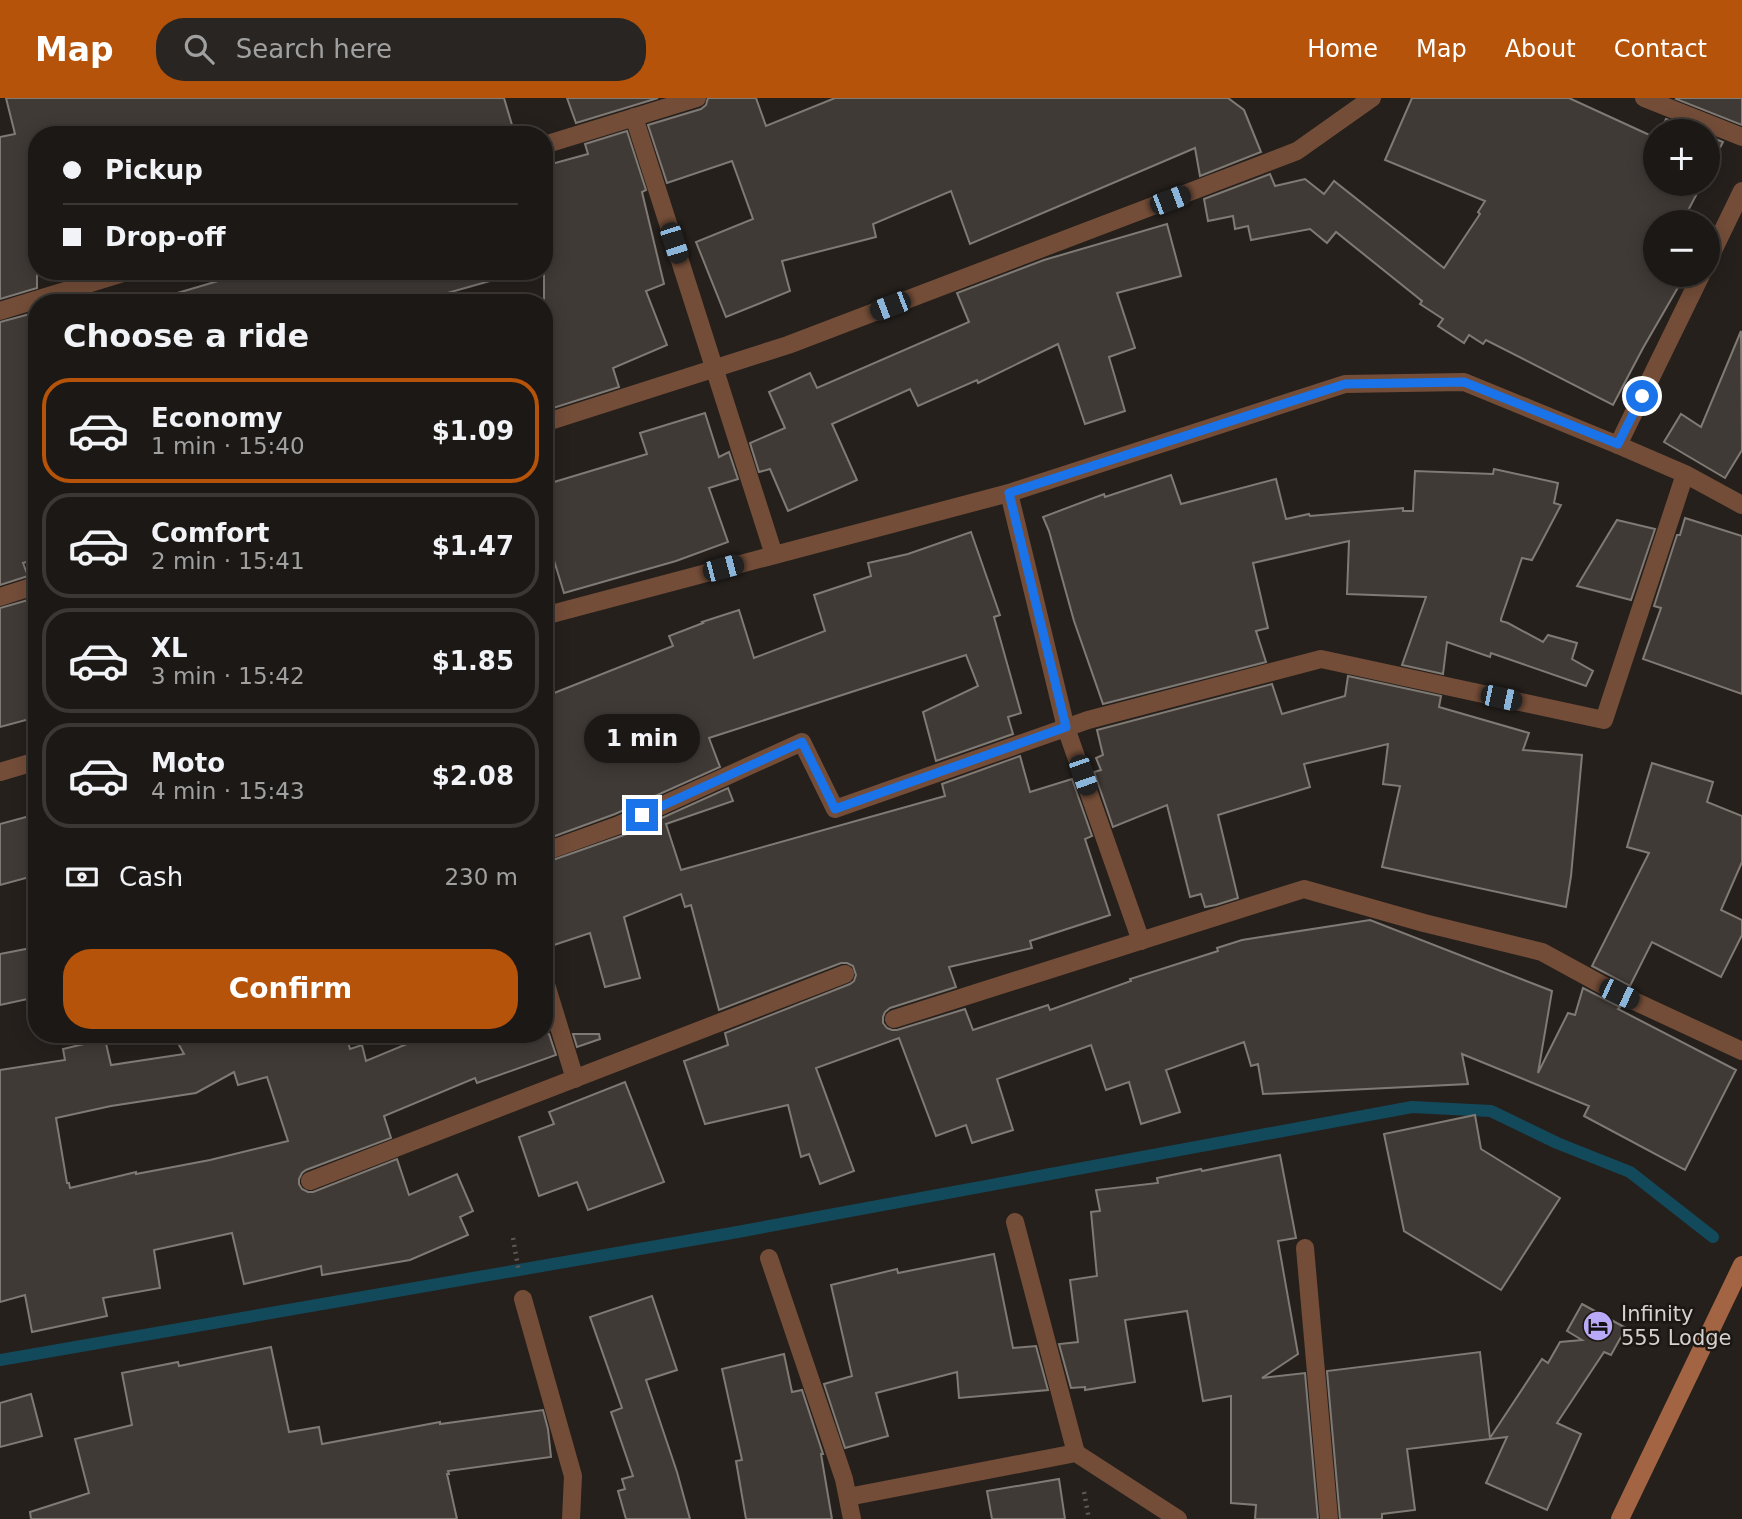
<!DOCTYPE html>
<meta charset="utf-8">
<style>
:root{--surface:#1c1815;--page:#292522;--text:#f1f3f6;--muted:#a0a0a0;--line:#3a3734;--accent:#b45309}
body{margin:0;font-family:"DejaVu Sans",sans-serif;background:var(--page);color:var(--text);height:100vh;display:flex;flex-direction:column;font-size:26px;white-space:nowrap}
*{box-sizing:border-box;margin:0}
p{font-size:23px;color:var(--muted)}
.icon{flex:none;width:38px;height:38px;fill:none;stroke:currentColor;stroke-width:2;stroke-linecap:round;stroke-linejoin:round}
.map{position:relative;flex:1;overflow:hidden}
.details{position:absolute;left:28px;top:196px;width:525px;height:749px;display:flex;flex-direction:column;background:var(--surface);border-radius:28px;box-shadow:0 4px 18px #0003,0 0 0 2px var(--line)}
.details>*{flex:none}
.top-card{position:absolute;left:28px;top:28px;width:525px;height:154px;border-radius:28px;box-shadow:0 4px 18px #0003,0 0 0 2px var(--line);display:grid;align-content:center;height:154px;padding:0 35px;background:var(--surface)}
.controls{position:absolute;left:1643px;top:21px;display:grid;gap:14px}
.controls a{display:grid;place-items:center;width:77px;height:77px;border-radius:50%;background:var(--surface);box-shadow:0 4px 18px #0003,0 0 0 2px var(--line);font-size:35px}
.end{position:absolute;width:32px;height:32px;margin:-16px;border:9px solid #1a73e8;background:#fff;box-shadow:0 0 0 4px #fff}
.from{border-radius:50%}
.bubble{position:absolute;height:49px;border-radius:24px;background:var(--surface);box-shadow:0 4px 18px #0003,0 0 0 2px var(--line);font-size:23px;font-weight:600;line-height:49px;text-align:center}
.car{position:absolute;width:21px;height:42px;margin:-21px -10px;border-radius:9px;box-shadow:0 0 5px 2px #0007;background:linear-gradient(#222 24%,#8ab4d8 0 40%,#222 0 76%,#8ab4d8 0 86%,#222 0)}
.top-card b{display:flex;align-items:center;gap:24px;height:66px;font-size:26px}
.top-card b+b{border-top:2px solid var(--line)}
.top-card i{width:18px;height:18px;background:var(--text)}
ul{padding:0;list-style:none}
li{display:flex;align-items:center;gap:21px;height:105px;margin:0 14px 10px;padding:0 21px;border:4px solid var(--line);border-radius:28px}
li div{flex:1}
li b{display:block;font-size:26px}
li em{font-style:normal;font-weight:600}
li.current{border-color:var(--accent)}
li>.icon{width:63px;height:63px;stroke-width:1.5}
h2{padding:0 35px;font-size:32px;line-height:84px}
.pay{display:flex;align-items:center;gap:18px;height:77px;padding:0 35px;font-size:26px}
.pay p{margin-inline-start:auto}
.button{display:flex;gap:14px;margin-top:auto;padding:14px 35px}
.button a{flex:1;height:80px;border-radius:28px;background:var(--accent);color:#fff;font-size:28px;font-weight:600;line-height:80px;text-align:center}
header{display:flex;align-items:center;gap:42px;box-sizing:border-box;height:98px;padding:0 35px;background:var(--accent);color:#fff}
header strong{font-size:33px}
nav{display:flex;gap:38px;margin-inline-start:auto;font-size:24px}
.search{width:490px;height:63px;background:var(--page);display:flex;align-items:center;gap:18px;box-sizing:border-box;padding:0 24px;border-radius:28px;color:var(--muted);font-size:26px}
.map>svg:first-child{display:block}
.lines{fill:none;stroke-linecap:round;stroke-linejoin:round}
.stream{stroke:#134a5b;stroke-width:12}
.building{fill:#403a36;stroke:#807a75;stroke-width:2;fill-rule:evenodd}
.path{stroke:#5d5855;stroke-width:4.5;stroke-dasharray:2 5;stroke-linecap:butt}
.service{stroke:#734d38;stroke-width:18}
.minor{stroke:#734d38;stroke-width:18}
.secondary{stroke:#a26442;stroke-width:18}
.route{stroke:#1a73e8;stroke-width:9}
.labels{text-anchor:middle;stroke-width:5;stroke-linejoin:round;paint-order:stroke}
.poi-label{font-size:21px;fill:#d5d1cf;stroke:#1c1713;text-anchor:start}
</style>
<header>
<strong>Map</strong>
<div class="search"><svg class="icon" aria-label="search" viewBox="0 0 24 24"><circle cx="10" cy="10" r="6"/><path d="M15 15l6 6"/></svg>Search here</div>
<nav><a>Home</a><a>Map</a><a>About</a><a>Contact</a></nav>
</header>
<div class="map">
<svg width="1742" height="1421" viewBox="0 0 1742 1421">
<rect width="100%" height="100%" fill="#25201c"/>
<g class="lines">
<polyline class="stream" points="0,1262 732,1135 1412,1009 1491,1013 1557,1045 1630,1074 1713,1139"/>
</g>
<g class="building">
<polygon points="6,0 504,0 515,37 37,37 37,190 0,201 0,39 15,36"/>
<polygon points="567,0 658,0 576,25"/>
<polygon points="708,0 756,0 766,28 835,0 1228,0 1244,12 1261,54 1200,78 1195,50 970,146 951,93 873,126 876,139 782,163 790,193 726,219 696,144 753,121 732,63 667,85 648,27 701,11 706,7"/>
<polygon points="1412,0 1569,0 1656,40 1656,86 1702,86 1682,124 1656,124 1656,177 1681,177 1684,179 1643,250 1613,307 1486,242 1483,246 1469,237 1464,245 1438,228 1443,221 1420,206 1422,203 1336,134 1327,145 1310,131 1251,142 1248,128 1235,131 1233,118 1208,123 1204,101 1270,76 1275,88 1305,81 1324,96 1334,83 1444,170 1480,116 1478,114 1485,103 1385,62"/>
<polygon points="1677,0 1742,0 1742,27 1676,1"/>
<polygon points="1666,21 1697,33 1660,33"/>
<polygon points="627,33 646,92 642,94 664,186 646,193 667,247 613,270 619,289 544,313 544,68 588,56 585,46"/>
<polygon points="1708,38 1723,44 1708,73"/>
<polygon points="1167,126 1181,178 1117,195 1135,250 1109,259 1125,313 1085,326 1058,246 978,285 977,282 918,308 910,291 832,326 857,382 788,413 770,371 759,374 750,345 785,330 769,294 810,275 817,290 969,224 957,195 1044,162"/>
<polygon points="252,173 489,173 490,183 412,205 176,205 174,196"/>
<polygon points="37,214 37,461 23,465 28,478 0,487 0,224"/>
<polygon points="1741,233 1742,352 1725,380 1664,344 1681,316 1701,329"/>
<polygon points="705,315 719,359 729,354 738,381 709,390 728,444 676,463 564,495 552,456 544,458 544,387 647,356 640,335"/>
<polygon points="1494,371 1558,385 1554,405 1561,407 1532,462 1522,460 1501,521 1501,523 1508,525 1543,544 1548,537 1577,545 1572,561 1593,573 1586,588 1491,555 1490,559 1447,544 1443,576 1402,567 1426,499 1347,496 1349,443 1253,465 1268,530 1256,533 1266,564 1103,606 1074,523 1049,433 1043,419 1104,396 1105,399 1171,377 1181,406 1276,381 1286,421 1309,416 1310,418 1403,410 1403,413 1413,413 1415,373 1493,376"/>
<polygon points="1685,420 1742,438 1742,596 1643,561 1661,510 1654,508 1677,437 1680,437"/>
<polygon points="1617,422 1655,431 1631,502 1577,488"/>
<polygon points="971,434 1000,517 994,519 1021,615 1008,619 1013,636 936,663 923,614 978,588 966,557 709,640 720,669 615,716 544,742 544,599 673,548 669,538 703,525 702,524 739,512 754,560 825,533 814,497 871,478 868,465 908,456"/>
<polygon points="35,500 37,506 37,619 0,629 0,510"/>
<polygon points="1348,578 1441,598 1439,609 1529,635 1523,652 1582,657 1571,778 1566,809 1382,769 1400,688 1383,686 1388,646 1304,666 1310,689 1218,717 1238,800 1216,807 1205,809 1201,796 1190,799 1167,707 1113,729 1094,674 1101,672 1096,660 1103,657 1097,632 1272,586 1282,616 1345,598"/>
<polygon points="1020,658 1030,694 1072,681 1092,738 1085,741 1110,817 1030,843 1032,850 949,869 956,889 890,910 885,914 883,919 883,925 887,930 892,932 897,932 965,911 973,932 1048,907 1050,912 1131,883 1130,881 1218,853 1217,850 1242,842 1370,822 1552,893 1538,975 1568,915 1575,917 1583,890 1620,909 1618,911 1736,972 1685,1072 1584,1018 1589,1008 1462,956 1468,986 1263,996 1258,966 1251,968 1244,944 1166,972 1180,1014 1141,1026 1129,984 1106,992 1091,947 997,981 1013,1032 972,1045 966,1027 936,1038 899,940 816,970 854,1073 820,1086 809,1056 801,1059 788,1007 705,1026 684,963 728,947 725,935 850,886 854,883 856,877 853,868 847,865 841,865 719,912 691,807 685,809 681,796 624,819 640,880 605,889 590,835 554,847 544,819 544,765 624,737 728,690 733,703 666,726 681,772 945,698 942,686"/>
<polygon points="1652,665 1713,684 1707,704 1742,718 1742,764 1721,812 1742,822 1742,837 1721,879 1652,844 1630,888 1592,868 1649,755 1627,749"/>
<polygon points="37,716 37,777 0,787 0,726"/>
<polygon points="31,850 37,876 37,899 0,907 0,856"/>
<path d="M173 936H346L350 951 362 947 366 963 431 936H549L556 957 477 985 475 980 384 1018 391 1040 306 1072 302 1075 299 1081V1086L302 1091 308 1094H313L397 1061 409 1097 457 1076 473 1113 460 1119 468 1137 410 1162 322 1177 321 1168 244 1186 232 1135 154 1152 160 1190 103 1200 107 1218 32 1234 25 1197 0 1204V972L65 962 63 951 105 941 111 967 184 956ZM234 974 238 987 267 979 288 1043 210 1062 136 1076V1074L70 1090 69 1085H67L56 1020 111 1008 196 995Z"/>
<polygon points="573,936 599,936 600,941 577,949"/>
<polygon points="625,984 664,1084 588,1112 577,1084 539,1098 519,1039 554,1026 549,1014"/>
<polygon points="1475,1017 1481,1051 1560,1100 1501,1192 1404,1133 1384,1036"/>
<polygon points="1280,1057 1296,1140 1278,1143 1298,1256 1262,1280 1305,1275 1318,1421 1255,1421 1256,1407 1231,1405 1231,1298 1203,1303 1187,1213 1125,1222 1135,1284 1085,1292 1085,1289 1071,1290 1059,1246 1078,1244 1070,1182 1097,1178 1091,1114 1100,1113 1096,1092 1158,1085 1157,1080 1201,1071 1202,1073"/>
<polygon points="994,1156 1013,1250 1036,1248 1048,1292 959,1300 957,1274 876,1295 888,1338 845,1350 824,1286 852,1278 831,1187 897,1171 898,1175"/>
<polygon points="652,1198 677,1272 646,1282 677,1374 690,1421 626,1421 618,1393 625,1391 622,1381 633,1378 611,1314 622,1310 590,1219"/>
<polygon points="1582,1206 1626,1230 1611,1257 1604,1254 1557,1325 1581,1336 1547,1412 1486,1385 1507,1339 1407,1351 1415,1412 1382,1416 1382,1421 1340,1421 1327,1273 1480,1254 1490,1340 1542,1261 1548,1265 1560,1244 1582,1242 1567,1233"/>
<polygon points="271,1249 289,1334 319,1329 322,1346 440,1324 440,1326 543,1312 548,1331 551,1359 448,1373 449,1376 447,1376 457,1421 31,1421 30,1414 89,1395 75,1341 132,1327 122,1275 178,1264 179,1268"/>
<polygon points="784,1256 792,1294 802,1292 823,1356 821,1356 832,1421 746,1421 736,1363 742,1362 722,1271"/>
<polygon points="31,1296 42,1338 0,1349 0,1305"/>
<polygon points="1059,1381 1065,1421 992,1421 987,1393"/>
</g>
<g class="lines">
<g class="path">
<polyline points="513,1140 519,1174"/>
<polyline points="1084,1394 1089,1421"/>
</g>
<g class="service">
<polyline points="1009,395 1066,630 1141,843"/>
<polyline points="544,754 619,727 802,644 835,711 1088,622 1321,561 1604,622 1685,376"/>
<polyline points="544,880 575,981"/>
<polyline points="894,921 1304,791 1424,825 1542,854 1619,896 1742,953"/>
<polyline points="310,1083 845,876"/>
<polyline points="1015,1124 1076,1355"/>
<polyline points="1305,1150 1329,1421"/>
<polyline points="769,1160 844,1381 852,1421"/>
<polyline points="523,1201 573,1378 571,1421"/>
<polyline points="848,1399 1076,1355 1178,1421"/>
</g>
<g class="minor">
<polyline points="1644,0 1742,39"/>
<polyline points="634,19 774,457"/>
<polyline points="544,47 697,0"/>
<polyline points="1708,163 1742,93"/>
<polyline points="0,213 130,173"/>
<polyline points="544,325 788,247 1297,53 1372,0"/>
<polyline points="1618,347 1701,177"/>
<polyline points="0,499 37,487"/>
<polyline points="544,518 1009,395 1345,286 1464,284 1618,347 1685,376 1742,407"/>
<polyline points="0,674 37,663"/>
</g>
<polyline class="secondary" points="1620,1421 1742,1167"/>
</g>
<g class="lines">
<polyline class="route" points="642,717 802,644 835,711 1066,629 1009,395 1345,286 1464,284 1618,346 1642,298"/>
</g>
<defs>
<g id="hotel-disc" transform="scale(1.575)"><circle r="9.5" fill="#b9aaf7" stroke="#1c1713"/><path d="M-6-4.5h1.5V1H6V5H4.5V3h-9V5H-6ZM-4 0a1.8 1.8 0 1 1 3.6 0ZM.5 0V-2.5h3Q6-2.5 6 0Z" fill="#111"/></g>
</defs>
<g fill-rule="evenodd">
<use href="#hotel-disc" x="1598" y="1228"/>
</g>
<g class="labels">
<g class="poi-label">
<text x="1621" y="1223">Infinity<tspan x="1621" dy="24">555 Lodge</tspan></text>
</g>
</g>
</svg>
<div class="controls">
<a>+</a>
<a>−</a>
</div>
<i class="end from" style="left:1642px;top:298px"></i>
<i class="end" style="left:642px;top:717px"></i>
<div class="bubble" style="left:584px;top:616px;width:116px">1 min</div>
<i class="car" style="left:1170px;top:102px;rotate:69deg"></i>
<i class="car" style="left:674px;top:145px;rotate:162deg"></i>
<i class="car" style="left:890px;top:208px;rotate:249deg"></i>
<i class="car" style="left:723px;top:470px;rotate:75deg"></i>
<i class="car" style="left:1501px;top:600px;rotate:102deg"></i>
<i class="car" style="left:1083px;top:677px;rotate:161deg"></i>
<i class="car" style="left:1619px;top:896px;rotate:115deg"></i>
<div class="top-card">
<b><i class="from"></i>Pickup</b>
<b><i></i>Drop-off</b>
</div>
<section class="details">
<h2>Choose a ride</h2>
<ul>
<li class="current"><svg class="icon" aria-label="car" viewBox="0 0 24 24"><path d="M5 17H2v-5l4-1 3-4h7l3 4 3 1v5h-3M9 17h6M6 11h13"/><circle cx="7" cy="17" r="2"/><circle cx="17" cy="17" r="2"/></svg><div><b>Economy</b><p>1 min · 15:40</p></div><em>$1.09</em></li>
<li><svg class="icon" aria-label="car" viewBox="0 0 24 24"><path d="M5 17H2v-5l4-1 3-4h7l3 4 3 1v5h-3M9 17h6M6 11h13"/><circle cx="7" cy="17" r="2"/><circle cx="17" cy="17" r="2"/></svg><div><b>Comfort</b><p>2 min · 15:41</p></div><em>$1.47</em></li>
<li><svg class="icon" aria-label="car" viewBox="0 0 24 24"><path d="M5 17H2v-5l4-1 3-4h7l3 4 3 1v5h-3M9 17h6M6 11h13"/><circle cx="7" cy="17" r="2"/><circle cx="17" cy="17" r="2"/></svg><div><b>XL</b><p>3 min · 15:42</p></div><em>$1.85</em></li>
<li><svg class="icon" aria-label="car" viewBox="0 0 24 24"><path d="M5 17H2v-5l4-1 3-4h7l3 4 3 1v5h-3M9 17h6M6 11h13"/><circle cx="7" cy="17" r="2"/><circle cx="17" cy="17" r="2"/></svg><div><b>Moto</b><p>4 min · 15:43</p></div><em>$2.08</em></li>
</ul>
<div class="pay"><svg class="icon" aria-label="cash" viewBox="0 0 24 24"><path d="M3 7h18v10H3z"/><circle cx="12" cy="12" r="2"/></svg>Cash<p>230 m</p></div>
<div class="button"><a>Confirm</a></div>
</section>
</div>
